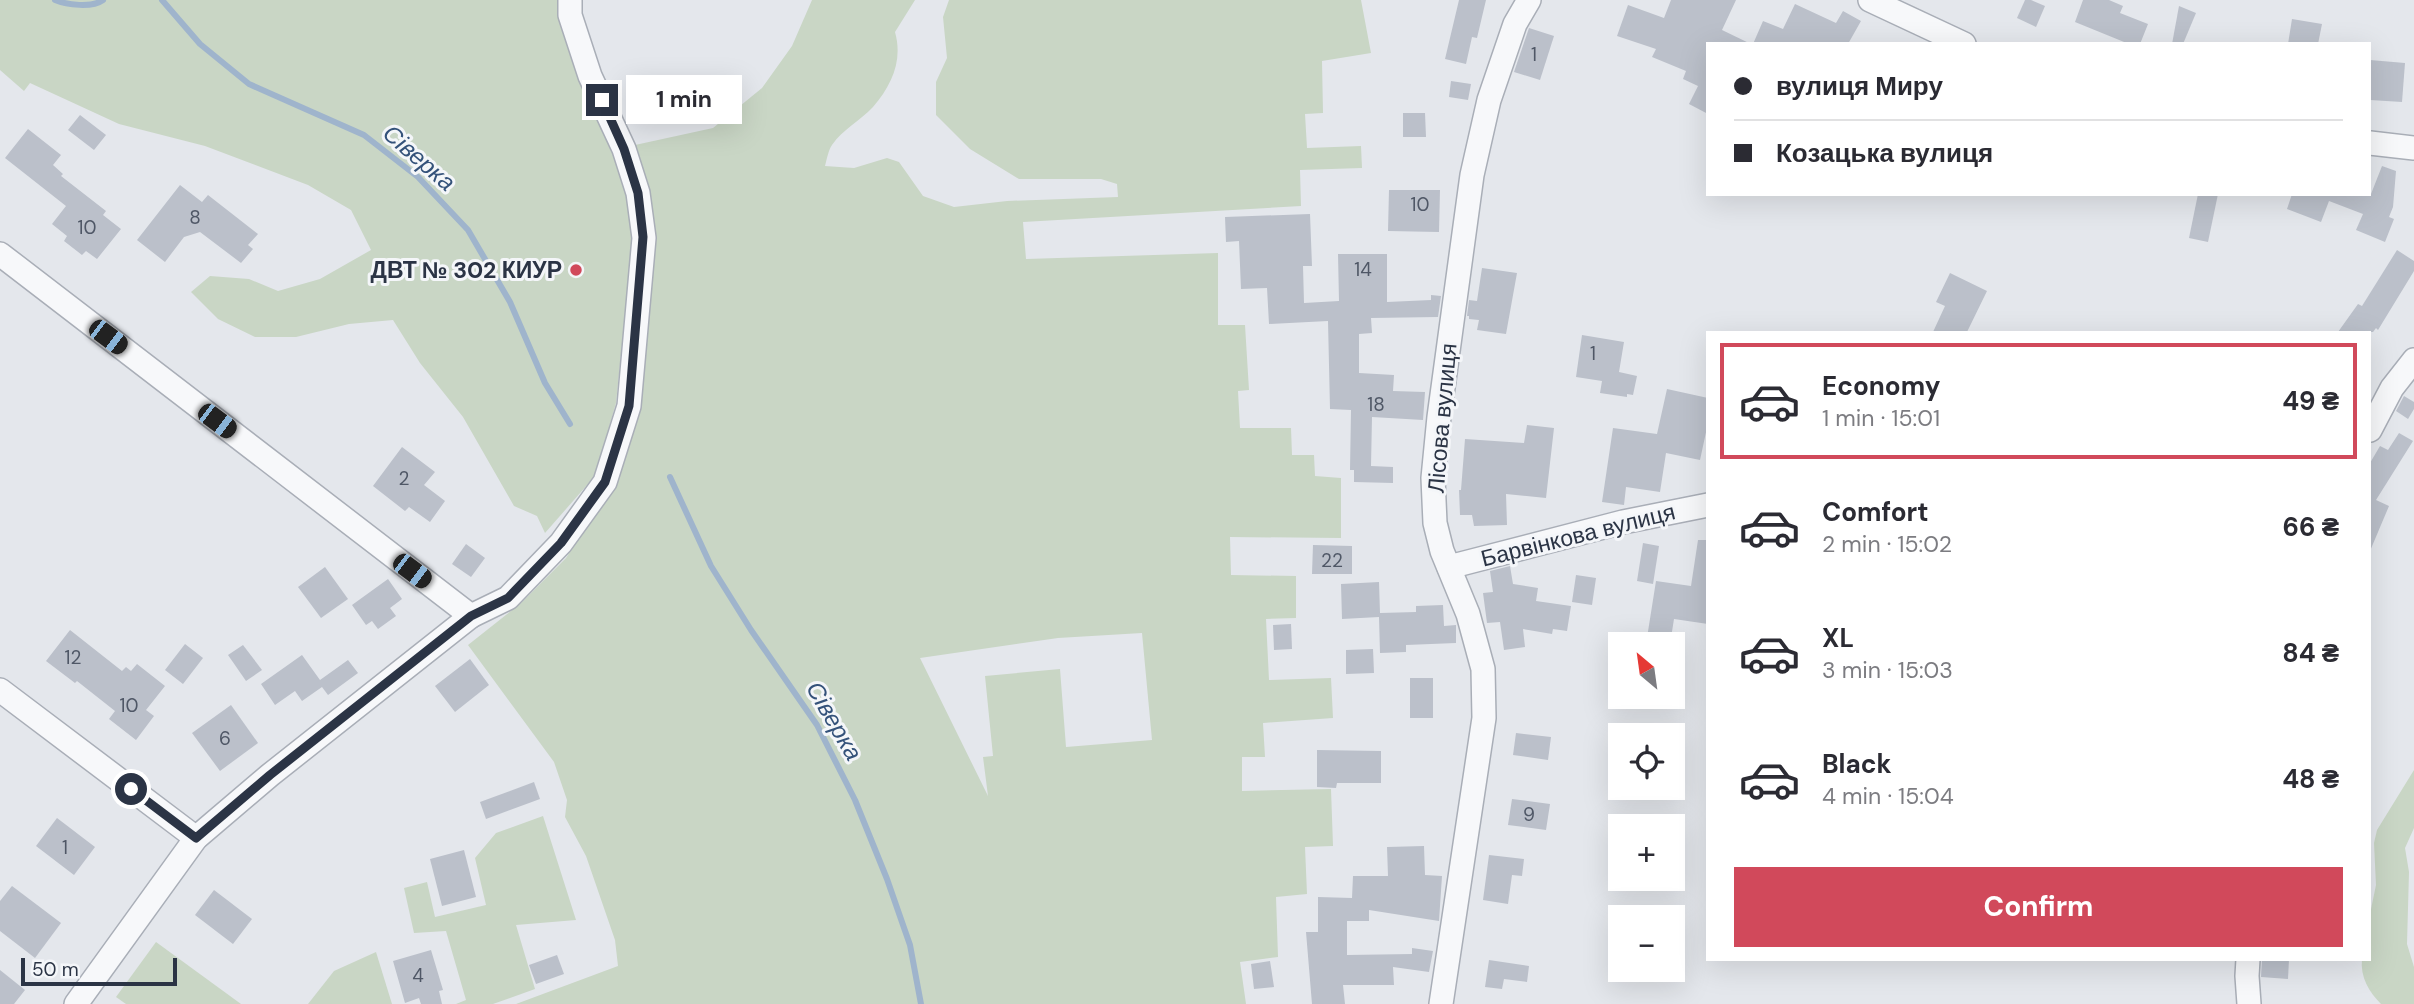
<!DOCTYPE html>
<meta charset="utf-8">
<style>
:root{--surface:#fff;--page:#f2f2f3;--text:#2b2b33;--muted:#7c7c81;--line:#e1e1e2;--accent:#d1495b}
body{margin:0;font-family:"DM Sans",sans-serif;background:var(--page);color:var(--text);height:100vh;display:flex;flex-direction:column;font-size:26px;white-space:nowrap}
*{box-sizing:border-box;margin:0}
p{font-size:23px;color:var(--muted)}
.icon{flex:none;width:38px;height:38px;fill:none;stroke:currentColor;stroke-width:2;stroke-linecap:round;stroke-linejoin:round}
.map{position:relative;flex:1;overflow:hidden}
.drawer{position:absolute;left:1706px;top:331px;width:665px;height:630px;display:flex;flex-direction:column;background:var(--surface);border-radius:0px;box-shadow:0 7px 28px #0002}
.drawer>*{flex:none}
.hud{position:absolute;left:1706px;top:42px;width:665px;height:154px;border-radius:0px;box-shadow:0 7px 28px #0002;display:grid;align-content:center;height:154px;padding:0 28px;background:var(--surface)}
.needle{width:46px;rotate:331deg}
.controls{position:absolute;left:1608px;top:632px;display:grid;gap:14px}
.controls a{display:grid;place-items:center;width:77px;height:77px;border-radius:0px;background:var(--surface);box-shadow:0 7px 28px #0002;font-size:35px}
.scale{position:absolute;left:21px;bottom:18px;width:156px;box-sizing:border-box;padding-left:7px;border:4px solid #2b3445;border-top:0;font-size:19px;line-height:24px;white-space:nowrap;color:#2b3445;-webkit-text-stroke:5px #f4f6f9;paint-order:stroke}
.end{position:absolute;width:32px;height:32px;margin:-16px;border:9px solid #2b3445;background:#fff;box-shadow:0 0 0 4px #fff}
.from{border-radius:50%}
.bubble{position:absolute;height:49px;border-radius:0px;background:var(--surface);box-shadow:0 7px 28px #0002;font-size:23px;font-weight:700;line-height:49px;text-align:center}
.car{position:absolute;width:21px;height:42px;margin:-21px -10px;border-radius:9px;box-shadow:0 0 5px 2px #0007;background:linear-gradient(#222 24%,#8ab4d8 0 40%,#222 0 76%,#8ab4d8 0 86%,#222 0)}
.hud b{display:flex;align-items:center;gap:24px;height:66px;font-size:26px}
.hud b+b{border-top:2px solid var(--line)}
.hud i{width:18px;height:18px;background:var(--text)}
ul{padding:12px 0 0;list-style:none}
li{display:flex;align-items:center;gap:21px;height:116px;margin:0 14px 10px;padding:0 14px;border:4px solid transparent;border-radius:0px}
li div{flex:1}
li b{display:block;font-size:26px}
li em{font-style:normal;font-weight:700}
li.active{border-color:var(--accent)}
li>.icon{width:63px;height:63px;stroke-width:1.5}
.primary-button{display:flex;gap:14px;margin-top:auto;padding:14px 28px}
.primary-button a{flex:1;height:80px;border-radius:0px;background:var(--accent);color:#fff;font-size:28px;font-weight:700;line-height:80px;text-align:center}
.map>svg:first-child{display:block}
.green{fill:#c9d6c5;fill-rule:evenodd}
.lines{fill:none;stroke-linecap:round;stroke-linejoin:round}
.stream{stroke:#9fb4cc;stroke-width:6}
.building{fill:#bbc0ca}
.street-casing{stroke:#a9aeb7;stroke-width:26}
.street{stroke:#f7f8fa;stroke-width:23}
.route{stroke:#2b3445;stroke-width:9}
.poi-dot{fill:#d1495b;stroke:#f4f6f9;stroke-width:2.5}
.labels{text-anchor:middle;stroke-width:6;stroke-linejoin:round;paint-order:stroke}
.number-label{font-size:19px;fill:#4f5766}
.poi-label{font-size:23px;font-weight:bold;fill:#2b3445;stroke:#f4f6f9;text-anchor:end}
.street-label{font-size:23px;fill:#2b3445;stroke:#f4f6f9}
.water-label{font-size:24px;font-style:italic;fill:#34527a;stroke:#f4f6f9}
</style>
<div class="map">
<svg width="2414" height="1004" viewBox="0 0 2414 1004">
<rect width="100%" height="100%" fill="#e4e7ec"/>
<g class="green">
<polygon points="0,0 559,0 629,194 633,237 616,403 595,476 545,533 537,516 514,506 463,417 420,363 393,320 349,324 296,337 255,337 218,319 191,292 210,276 249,279 278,291 320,279 371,250 351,210 308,185 205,146 119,124 30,83 24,91 0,70"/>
<path d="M812 0H915L895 32C903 60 892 85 873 107 860 121 843 129 832 145 828 151 827 159 825 166L854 168 887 158 899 162 923 196 954 207 1007 201 1118 197 1117 184 1101 179H1019L970 149 936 115V82L947 58 943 17 949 0H1361L1371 53 1322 61 1323 113 1305 114 1307 148 1361 146 1362 168 1300 170 1301 206 1023 222 1026 259 1218 253V325H1245L1249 390 1238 391 1240 428H1291L1292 455H1314L1315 476 1341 478V538L1230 537 1231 575 1296 576V618L1266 619 1269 680 1331 678 1333 718 1263 723 1265 757H1242V791L1331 789 1333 846 1305 847 1307 894 1276 897 1278 957 1240 962 1246 1004H516L618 966 615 940 586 856 565 817 567 800 554 762 468 645 521 603 566 558 612 487 636 408 635 145 713 128 762 88 792 46ZM1142 633 1152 740 1066 747 1060 669 985 676 993 756 983 757 988 796 920 658 1058 638Z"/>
<path d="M2414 770V828L2405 848 2409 872 2407 944 2414 967V1004H2381C2369 992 2360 977 2362 959H2370V914L2376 885 2374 843 2377 830Z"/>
<polygon points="543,816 576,920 516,925 535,989 493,1004 456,1004 466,1000 446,931 414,933 404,888 427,882 435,917 486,905 475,858 496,833"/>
<polygon points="156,942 241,1004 126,1004 116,997"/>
<polygon points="376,952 392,1004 308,1004 334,971"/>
</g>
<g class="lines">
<g class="stream">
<path d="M55 0C67 5 92 8 103 0"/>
<polyline points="162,0 200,44 249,84 364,135 418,177 468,230 510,302 545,383 570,424"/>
<polyline points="670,477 711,566 751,630 817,725 855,800 887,879 910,945 921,1004"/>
</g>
</g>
<g class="building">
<polygon points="1459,0 1486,0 1477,38 1472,37 1466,64 1445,59"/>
<polygon points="1671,0 1736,0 1722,30 1751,44 1708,44 1708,114 1689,104 1698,86 1683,79 1686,71 1652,57 1656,49 1617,36 1628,5 1664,18"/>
<polygon points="2025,0 2031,0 2045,6 2036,27 2017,18"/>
<polygon points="2083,0 2109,0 2123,6 2120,13 2148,24 2140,44 2129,44 2075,22"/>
<polygon points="1795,4 1836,23 1843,11 1861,21 1848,44 1753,44 1763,21 1783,29"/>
<polygon points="2179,6 2196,13 2183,44 2172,44"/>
<polygon points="2292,19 2322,24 2318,44 2288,44"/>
<polygon points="1529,28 1554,36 1540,80 1514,72"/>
<polygon points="2370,60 2405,63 2402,102 2370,100"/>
<polygon points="1451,81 1471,84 1468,100 1449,97"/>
<polygon points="1403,113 1425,113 1426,137 1403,137"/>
<polygon points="80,115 106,135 94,150 68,130"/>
<polygon points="28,129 61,155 53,165 63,174 61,176 106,211 103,215 121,229 97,259 86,251 82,255 64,241 67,236 52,224 66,206 5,158"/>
<polygon points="2382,166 2396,171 2393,207 2389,217 2394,219 2385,242 2356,230 2363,214 2329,201 2321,222 2287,209 2292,194 2371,194"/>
<polygon points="180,185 202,202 208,195 258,234 248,245 253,249 241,263 200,232 184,237 165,262 137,240"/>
<polygon points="1389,190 1440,190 1439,232 1388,231"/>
<polygon points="2198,194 2218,194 2208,242 2189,238"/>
<polygon points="1310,214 1312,266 1303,266 1304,303 1339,301 1338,254 1387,254 1387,302 1431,300 1431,295 1441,296 1438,317 1371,318 1372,333 1359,334 1359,373 1394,375 1393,391 1425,392 1423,420 1372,417 1371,466 1393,467 1393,483 1354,482 1354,470 1350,470 1351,410 1330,409 1328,321 1269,324 1267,288 1241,289 1239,241 1226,242 1225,217"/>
<polygon points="2397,250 2414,261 2414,271 2378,330 2376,328 2373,332 2338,332 2358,304 2362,306"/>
<polygon points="1482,268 1517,273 1506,334 1477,330 1479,320 1469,319 1469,316 1467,316 1469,300 1477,301"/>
<polygon points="1950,273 1987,291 1967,332 1933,332 1945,306 1936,302"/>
<polygon points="1582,335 1624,342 1619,372 1637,376 1633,395 1627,394 1627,397 1600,393 1602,381 1576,377"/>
<polygon points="1667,389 1708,398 1708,423 1700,460 1666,453 1660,492 1626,487 1624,505 1602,502 1613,428 1657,434"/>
<polygon points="2404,396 2414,402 2414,409 2408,419 2396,411"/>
<polygon points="1527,425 1554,428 1546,498 1506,494 1507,525 1474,526 1472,515 1460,515 1459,490 1461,490 1465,439 1524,443"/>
<polygon points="2399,433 2413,441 2376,500 2389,506 2370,551 2370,463 2380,446 2388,450"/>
<polygon points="402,447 435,472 424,485 445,501 430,522 409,507 405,511 373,486"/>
<polygon points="1698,540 1708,540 1708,624 1674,619 1670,644 1646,644 1656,581 1691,586"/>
<polygon points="1643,543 1659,546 1653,584 1637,581"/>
<polygon points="466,544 485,558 471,577 452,564"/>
<polygon points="1313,545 1352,546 1352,574 1312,574"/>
<polygon points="1510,566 1513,584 1538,588 1536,601 1571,606 1567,631 1553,629 1552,634 1523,629 1525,647 1504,650 1500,622 1487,623 1483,593 1493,592 1490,571"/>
<polygon points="325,567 348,599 321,618 298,587"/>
<polygon points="1576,575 1596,578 1592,605 1572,602"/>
<polygon points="388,579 402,599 390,608 396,616 378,629 372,621 366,625 352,605"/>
<polygon points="1379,582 1380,613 1416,612 1416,606 1443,605 1444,626 1456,625 1456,643 1406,645 1406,652 1380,653 1379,617 1342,619 1341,584"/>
<polygon points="1291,624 1292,649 1274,650 1273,625"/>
<polygon points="70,630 122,671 126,667 131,671 137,664 165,686 146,710 154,716 136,740 109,719 115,711 77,681 75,683 46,661"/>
<polygon points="185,644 203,658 183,684 165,670"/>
<polygon points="243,645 262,670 246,681 228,655"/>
<polygon points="1373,649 1374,673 1346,674 1346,650"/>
<polygon points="302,655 320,680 348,660 358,673 328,695 322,687 302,701 295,691 275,705 261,684"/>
<polygon points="470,659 489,685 455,712 435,686"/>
<rect x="1410" y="678" width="23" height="40"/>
<polygon points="231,705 258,743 220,771 192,733"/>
<polygon points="1516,733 1551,737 1548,760 1513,755"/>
<polygon points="1317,750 1381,751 1381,783 1337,783 1336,788 1317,787"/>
<polygon points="534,782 540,799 486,819 480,802"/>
<polygon points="1512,799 1550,804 1546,830 1508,825"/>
<polygon points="57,818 95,847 74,875 36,846"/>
<polygon points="1424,846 1425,875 1442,876 1439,921 1369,910 1369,921 1347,921 1347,955 1412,954 1412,948 1433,951 1429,972 1393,967 1394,985 1343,985 1345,1004 1312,1004 1306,932 1318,932 1318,897 1352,898 1353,876 1388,876 1387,847"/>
<polygon points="464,850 476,897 442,906 430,859"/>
<polygon points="1489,855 1524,859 1522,876 1512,875 1508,904 1483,900"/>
<polygon points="12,886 61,923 35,958 0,931 0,901"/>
<polygon points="214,890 252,919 233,944 195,915"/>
<polygon points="431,950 443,990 439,991 442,1004 421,1004 419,998 405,1003 393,961"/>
<polygon points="557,955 564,974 536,984 529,965"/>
<polygon points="2262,959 2289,959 2288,979 2261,977"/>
<polygon points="1489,960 1529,966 1527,982 1504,979 1502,989 1485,987"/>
<polygon points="1270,961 1274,987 1254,989 1251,964"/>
<polygon points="0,970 25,990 14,1004 0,1004"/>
</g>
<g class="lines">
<g class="street-casing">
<g id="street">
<polyline points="1870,0 1964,44"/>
<polyline points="2370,143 2414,148"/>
<polyline points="0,254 471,616"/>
<polyline points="2370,430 2392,388 2414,360"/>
<polyline points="1449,567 1623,522 1708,505"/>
<polyline points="0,690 196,838"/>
<polyline points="2248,959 2247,976 2249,1004"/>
<polyline points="76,1004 196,838 270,775 471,616 508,598 561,543 605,482 629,406 644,238 638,193 624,149 590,76 570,15 570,0"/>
<polyline points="1441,1004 1484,718 1483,669 1468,614 1442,551 1435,523 1433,478 1439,417 1472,175 1489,100 1515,24 1529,0"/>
</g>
</g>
<use href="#street" class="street"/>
</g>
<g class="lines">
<polyline class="route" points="131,789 196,838 270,775 471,616 508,598 561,543 605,482 629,406 643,237 638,193 624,149 602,100"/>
</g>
<circle class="poi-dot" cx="576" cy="270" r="7"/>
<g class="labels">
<g class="number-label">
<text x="1534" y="61">1</text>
<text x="1420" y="211">10</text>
<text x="195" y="224">8</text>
<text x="87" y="234">10</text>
<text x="1363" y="276">14</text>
<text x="1593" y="360">1</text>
<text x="1376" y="411">18</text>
<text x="404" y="485">2</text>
<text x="1332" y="567">22</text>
<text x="73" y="664">12</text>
<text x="129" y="712">10</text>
<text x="225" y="745">6</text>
<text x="1529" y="821">9</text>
<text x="65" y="854">1</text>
<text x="418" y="982">4</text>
</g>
<g class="poi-label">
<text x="562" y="278">ДВТ № 302 КИУР</text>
</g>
<g class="street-label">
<text transform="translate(1442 418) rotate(-85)" y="8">Лісова вулиця</text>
<text transform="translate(1578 535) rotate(-14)" y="8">Барвінкова вулиця</text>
</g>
<g class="water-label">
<text transform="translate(419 158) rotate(41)" y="8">Сіверка</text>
<text transform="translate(834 721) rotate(60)" y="8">Сіверка</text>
</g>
</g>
</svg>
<div class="controls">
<a><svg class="needle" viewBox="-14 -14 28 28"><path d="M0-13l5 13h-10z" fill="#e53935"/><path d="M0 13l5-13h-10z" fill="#7c7c81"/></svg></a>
<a><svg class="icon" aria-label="locate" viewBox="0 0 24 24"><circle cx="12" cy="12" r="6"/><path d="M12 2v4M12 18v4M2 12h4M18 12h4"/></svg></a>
<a>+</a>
<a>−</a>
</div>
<div class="scale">50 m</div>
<i class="end from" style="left:131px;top:789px"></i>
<i class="end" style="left:602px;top:100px"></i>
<div class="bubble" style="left:626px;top:75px;width:116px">1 min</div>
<i class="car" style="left:108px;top:337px;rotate:127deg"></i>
<i class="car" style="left:217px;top:421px;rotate:127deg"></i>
<i class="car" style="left:412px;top:571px;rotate:127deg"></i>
<div class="hud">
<b><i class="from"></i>вулиця Миру</b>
<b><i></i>Козацька вулиця</b>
</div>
<section class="drawer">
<ul>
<li class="active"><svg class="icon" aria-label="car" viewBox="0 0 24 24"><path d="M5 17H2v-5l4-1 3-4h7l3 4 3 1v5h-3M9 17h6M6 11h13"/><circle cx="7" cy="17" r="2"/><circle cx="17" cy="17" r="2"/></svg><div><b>Economy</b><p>1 min · 15:01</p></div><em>49 ₴</em></li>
<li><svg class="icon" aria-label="car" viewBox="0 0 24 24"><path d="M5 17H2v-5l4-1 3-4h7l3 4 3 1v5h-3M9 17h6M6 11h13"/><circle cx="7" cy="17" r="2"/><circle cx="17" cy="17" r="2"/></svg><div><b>Comfort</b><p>2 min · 15:02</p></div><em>66 ₴</em></li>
<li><svg class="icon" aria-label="car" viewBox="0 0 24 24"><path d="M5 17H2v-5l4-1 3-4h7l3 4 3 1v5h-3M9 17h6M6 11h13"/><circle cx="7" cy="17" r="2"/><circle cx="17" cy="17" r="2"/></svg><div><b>XL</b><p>3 min · 15:03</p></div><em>84 ₴</em></li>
<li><svg class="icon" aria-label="car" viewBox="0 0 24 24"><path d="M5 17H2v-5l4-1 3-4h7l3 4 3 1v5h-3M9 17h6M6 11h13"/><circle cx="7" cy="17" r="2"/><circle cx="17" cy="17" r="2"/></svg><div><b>Black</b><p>4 min · 15:04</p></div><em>48 ₴</em></li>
</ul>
<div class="primary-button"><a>Confirm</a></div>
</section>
</div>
